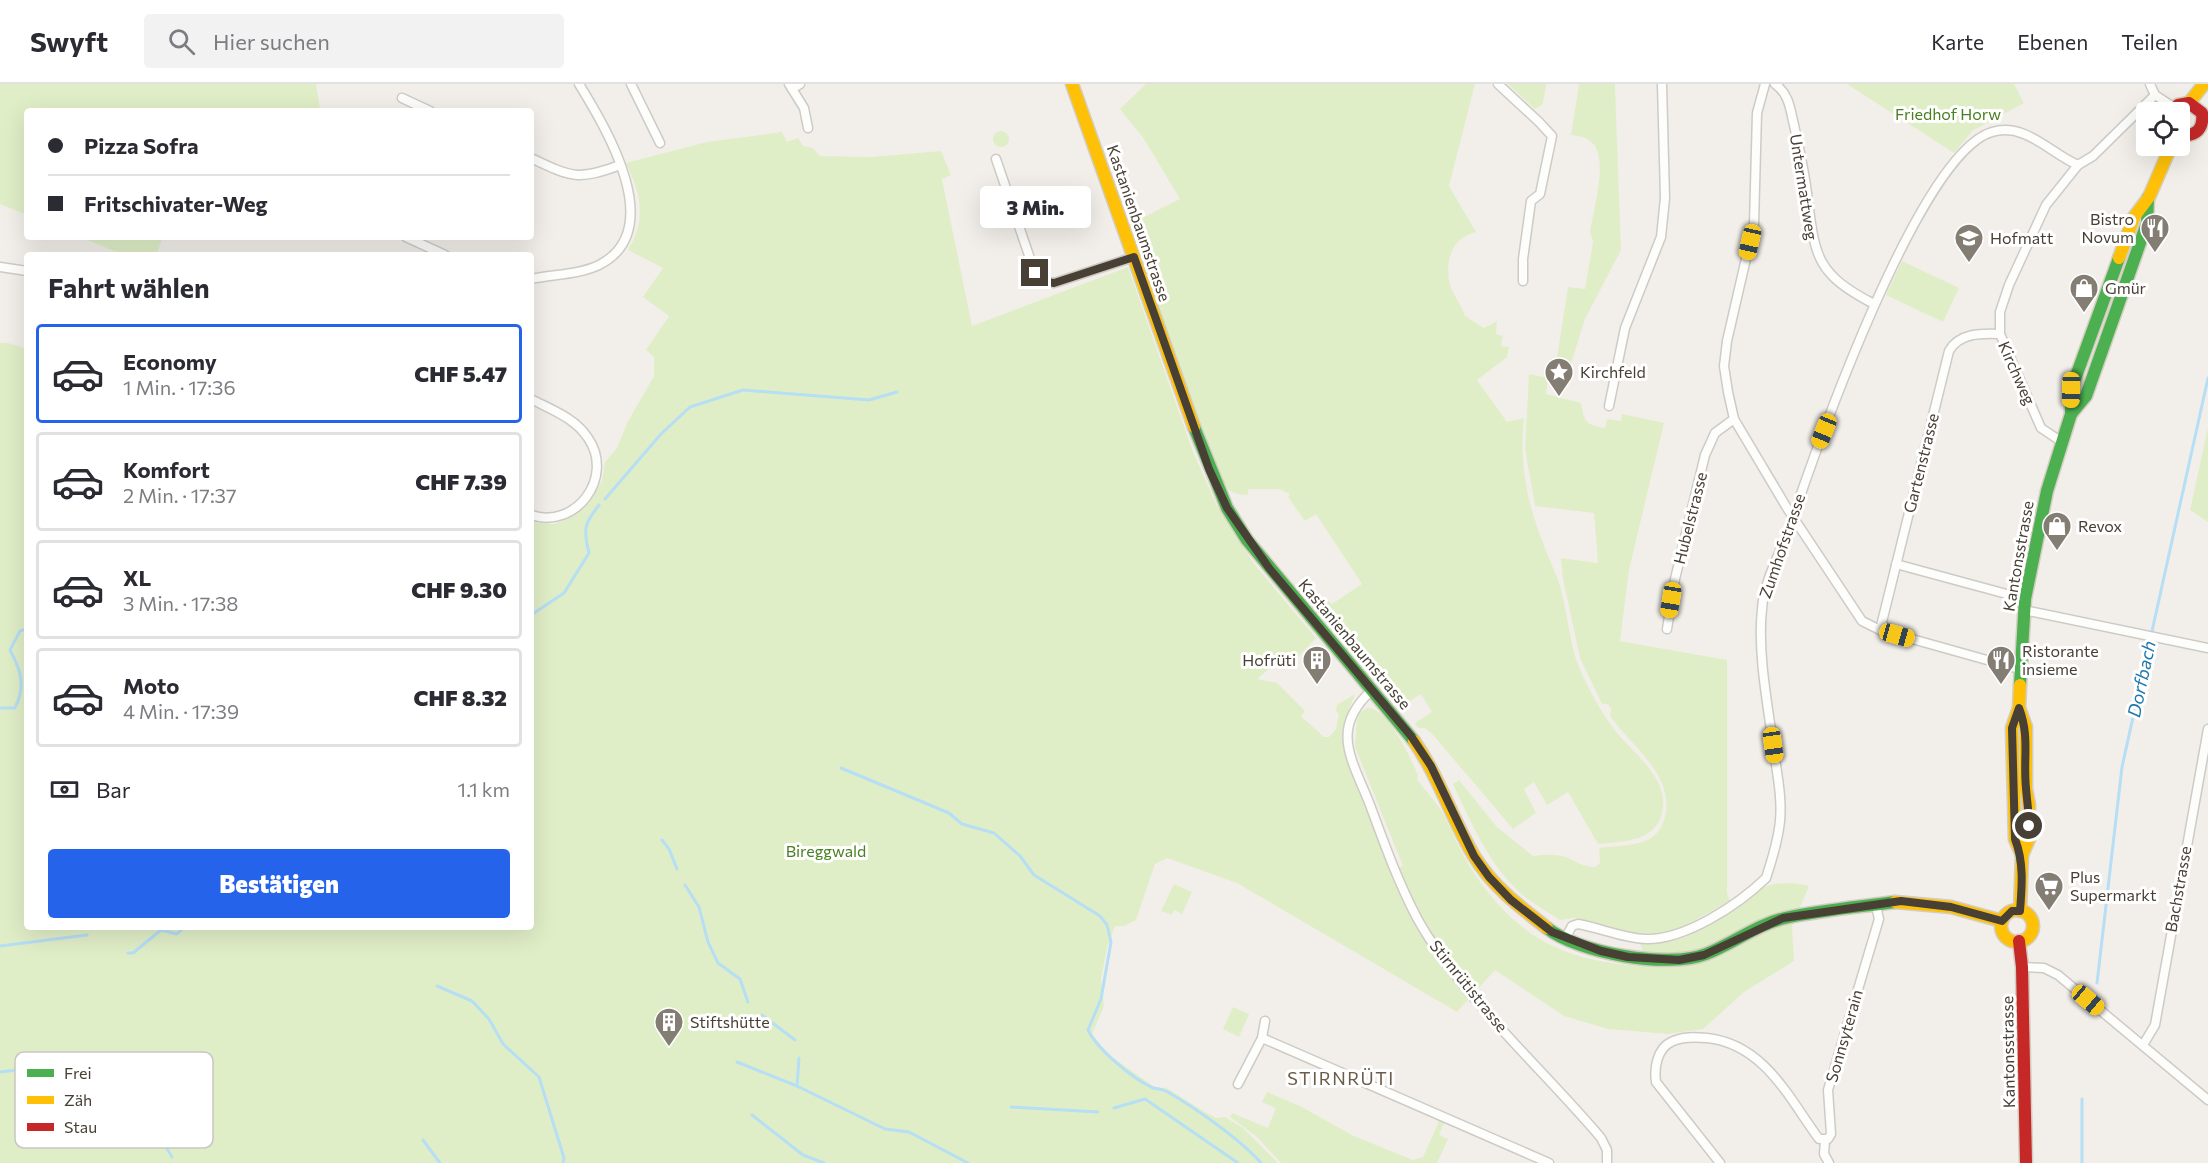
<!DOCTYPE html>
<html lang="de">
<meta charset="utf-8">
<style>
:root{--surface:#fff;--page:#f2f2f3;--text:#2b2b33;--muted:#7c7c81;--line:#e1e1e2;--accent:#2563eb}
body{margin:0;font-family:Commissioner,sans-serif;background:var(--page);color:var(--text);height:100vh;display:flex;flex-direction:column;font-size:22px;white-space:nowrap}
*{box-sizing:border-box;margin:0}
p{font-size:20px;color:var(--muted)}
.icon{flex:none;width:33px;height:33px;fill:none;stroke:currentColor;stroke-width:2;stroke-linecap:round;stroke-linejoin:round}
.map{position:relative;flex:1;overflow:hidden}
.side{position:absolute;left:24px;top:168px;width:510px;height:678px;display:flex;flex-direction:column;background:var(--surface);border-radius:6px;box-shadow:0 6px 24px #0002}
.side>*{flex:none}
.top-card{position:absolute;left:24px;top:24px;width:510px;height:132px;border-radius:6px;box-shadow:0 6px 24px #0002;display:grid;align-content:center;height:132px;padding:0 24px;background:var(--surface)}
.controls{position:absolute;left:2136px;top:18px;display:grid;gap:12px}
.controls a{display:grid;place-items:center;width:54px;height:54px;border-radius:6px;background:var(--surface);box-shadow:0 6px 24px #0002;font-size:30px}
.end{position:absolute;width:27px;height:27px;margin:-14px;border:8px solid #484034;background:#fff;box-shadow:0 0 0 3px #fff}
.from{border-radius:50%}
.bubble{position:absolute;height:42px;border-radius:6px;background:var(--surface);box-shadow:0 6px 24px #0002;font-size:20px;font-weight:800;line-height:42px;text-align:center}
.car{position:absolute;width:18px;height:36px;margin:-18px -9px;border-radius:8px;box-shadow:0 0 4px 2px #0007;background:linear-gradient(#f5c518 24%,#345 0 40%,#f5c518 0 76%,#345 0 86%,#f5c518 0)}
.top-card b{display:flex;align-items:center;gap:21px;height:57px;font-size:22px}
.top-card b+b{border-top:2px solid var(--line)}
.top-card i{width:15px;height:15px;background:var(--text)}
ul{padding:0;list-style:none}
li{display:flex;align-items:center;gap:18px;height:99px;margin:0 12px 9px;padding:0 12px;border:3px solid var(--line);border-radius:6px}
li div{flex:1}
li b{display:block;font-size:22px}
li em{font-style:normal;font-weight:800}
li.current{border-color:var(--accent)}
li>.icon{width:54px;height:54px;stroke-width:1.5}
h2{padding:0 24px;font-size:27px;line-height:72px}
.pay{display:flex;align-items:center;gap:15px;height:66px;padding:0 24px;font-size:22px}
.pay p{margin-inline-start:auto}
.action{display:flex;gap:12px;margin-top:auto;padding:12px 24px}
.action a{flex:1;height:69px;border-radius:6px;background:var(--accent);color:#fff;font-size:24px;font-weight:800;line-height:69px;text-align:center}
header{display:flex;align-items:center;gap:36px;box-sizing:border-box;height:84px;padding:0 30px;background:var(--surface);border-bottom:2px solid var(--line)}
header strong{font-size:28px}
nav{display:flex;gap:33px;margin-inline-start:auto;font-size:21px}
.search{width:420px;height:54px;background:var(--page);display:flex;align-items:center;gap:15px;box-sizing:border-box;padding:0 21px;border-radius:6px;color:var(--muted);font-size:22px}
.map>svg:first-child{display:block}
.green{fill:#e0eec7}
.lines{fill:none;stroke-linecap:round;stroke-linejoin:round}
.stream{stroke:#b6def4;stroke-width:3}
.street-casing{stroke:#cecbc6;stroke-width:11}
.fast-casing{stroke:#d3cec1;stroke-width:15}
.slow-casing{stroke:#d3cec1;stroke-width:15}
.jam-casing{stroke:#d3cec1;stroke-width:15}
.street{stroke:#fdfdfc;stroke-width:8}
.fast{stroke:#4caf50;stroke-width:12}
.slow{stroke:#ffc107;stroke-width:12}
.jam{stroke:#c62828;stroke-width:12}
.route{stroke:#484034;stroke-width:8}
.labels{text-anchor:middle;stroke-width:6;stroke-linejoin:round;paint-order:stroke}
.park-label{font-size:16px;fill:#498021;stroke:#fff}
.street-label{font-size:16px;fill:#484034;stroke:#fff}
.poi-label{font-size:16px;fill:#484034;stroke:#fff;text-anchor:start}
.water-label{font-size:18px;font-style:italic;fill:#2078ae;stroke:#fff}
.neighbourhood-label{font-size:18px;letter-spacing:1.5px;fill:#6c5d4b;stroke:#fff}
.key{fill:#fff;stroke:#c8c6c2;stroke-width:1.5}
.key-label{font-size:16px;fill:#484034}
</style>
<header>
<strong>Swyft</strong>
<div class="search"><svg class="icon" aria-label="search" viewBox="0 0 24 24"><circle cx="10" cy="10" r="6"/><path d="M15 15l6 6"/></svg>Hier suchen</div>
<nav><a>Karte</a><a>Ebenen</a><a>Teilen</a></nav>
</header>
<div class="map">
<svg width="2208" height="1079" viewBox="0 0 2208 1079">
<rect width="100%" height="100%" fill="#f2efea"/>
<g class="green">
<polygon points="0,0 316,0 320,25 27,27 27,131 0,120"/>
<path d="M1146 0H1475L1449 102 1476 148C1452 154 1446 174 1449 197 1451 209 1462 220 1465 232L1484 244 1497 237 1496 250 1503 252 1501 262 1509 263 1507 273 1477 296 1507 338 1524 334C1519 378 1527 418 1543 459 1549 476 1558 492 1562 510 1569 537 1570 565 1582 590 1591 609 1601 628 1614 645 1632 669 1666 690 1663 724 1659 758 1625 757 1598 760L1568 708 1547 721 1534 698 1524 705 1536 729 1513 745 1434 652 1425 644H1418L1415 639 1432 628 1421 610 1401 623 1392 612 1389 613 1302 513 1313 505 1332 520 1362 500 1316 430 1305 437 1288 413 1290 410 1279 405H1248V411C1222 411 1222 395 1212 375L1130 140 1180 115 1144 55 1120 25Z"/>
<polygon points="1508,0 1546,0 1543,20 1535,25"/>
<path d="M1579 0H1615L1621 166 1585 235 1562 308 1552 306 1568 203 1585 205 1593 158 1590 148C1593 126 1611 70 1589 56 1584 52 1576 52 1571 51Z"/>
<polygon points="1847,0 2014,0 2024,19 1972,47 1954,69"/>
<circle cx="1001" cy="55" r="8"/>
<path d="M782 48 787 58 798 54 803 62 813 64 820 72 871 73 941 67 951 91 942 95 972 242 1128 183 1193 368 1217 422 1255 481 1316 554 1295 576 1288 569 1257 595 1277 599 1305 627 1301 632 1324 653H1329L1336 645 1339 630 1336 627 1337 621 1355 610 1344 639 1343 664 1392 786 1403 782 1355 663 1357 636 1359 629 1367 624C1387 622 1411 675 1418 691L1417 695C1424 706 1435 716 1442 728 1453 748 1461 770 1474 789 1520 857 1569 879 1649 882L1639 857C1654 858 1676 858 1690 851 1734 831 1753 787 1809 802L1792 842 1794 877 1744 908 1703 945 1668 950 1608 945 1564 932 1495 886 1457 928 1237 799 1167 774 1155 780 1136 836 1124 842H1115L1107 864 1101 895 1104 922 1092 950 1109 971 1162 1008 1165 1003 1205 1028 1216 1034 1225 1033 1243 1044 1278 1079H0V259H8L27 265V843H531V438L553 440 565 436 589 419 602 397 605 378 617 364 627 339 654 292V273L646 266 669 232 643 213 663 184 628 166C647 135 641 110 626 79L707 58Z"/>
<polygon points="80,153 163,153 156,171 124,171"/>
<polygon points="1902,177 1959,204 1943,238 1886,211"/>
<path d="M1529 290 1548 294 1546 310 1581 319C1584 338 1586 341 1605 344L1607 335 1621 337 1622 330 1664 339 1629 486 1620 557 1727 576V809L1730 817 1677 846 1656 850 1615 846 1575 834 1560 836C1549 829 1536 821 1525 813 1491 785 1471 739 1453 700L1459 696 1497 743 1533 772C1543 771 1553 770 1563 772 1575 776 1581 783 1595 783L1600 779 1599 764C1614 762 1631 762 1645 757 1656 753 1662 744 1665 733 1675 691 1631 662 1610 632L1611 625 1608 620H1602L1580 574 1563 495 1561 474 1598 479 1594 429 1535 422 1525 365Z"/>
<polygon points="2208,344 2208,438 2190,426"/>
<polygon points="1174,800 1192,808 1182,830 1174,826 1172,831 1161,827"/>
<polygon points="1233,923 1249,930 1239,953 1223,945"/>
<polygon points="1267,1008 1300,1022 1354,1052 1413,1076 1423,1073 1439,1037 1444,1039 1439,1051 1448,1055 1437,1079 1281,1079 1257,1053 1230,1033 1232,1029 1268,1044 1276,1024 1262,1018"/>
</g>
<g class="lines">
<g class="stream">
<polyline points="605,415 661,350 690,323 743,306 869,316 897,308"/>
<path d="M531 531 564 509 589 469C583 445 584 440 599 421"/>
<path d="M0 624H15C26 602 21 586 10 566L20 547 27 545"/>
<path d="M841 684 949 729 962 740 994 749 1020 772 1034 791 1100 832 1107 841 1111 858 1101 915 1088 946C1098 966 1132 994 1153 1004 1157 1005 1162 1005 1166 1007 1194 1023 1240 1055 1261 1079"/>
<polyline points="662,756 669,765 677,785"/>
<polyline points="685,801 699,823 708,858 718,879 740,895 748,918"/>
<polyline points="0,862 87,851"/>
<polyline points="128,869 133,869 161,846 177,850 184,843"/>
<polyline points="2097,899 2122,683 2208,294"/>
<polyline points="437,902 472,917 489,935 503,960 539,993 564,1074 563,1079"/>
<polyline points="762,931 795,956"/>
<polyline points="737,978 797,1002 885,1045 909,1048 968,1079"/>
<polyline points="0,988 43,983 120,995"/>
<polyline points="129,1001 172,1073"/>
<polyline points="797,1002 799,974"/>
<polyline points="1011,1023 1098,1028"/>
<polyline points="1114,1024 1145,1015 1238,1079"/>
<polyline points="752,1031 803,1071 824,1079"/>
<polyline points="423,1056 440,1079"/>
<polyline points="2082,1079 2082,1015"/>
</g>
<g class="street-casing">
<g id="street">
<polyline points="631,0 660,59"/>
<polyline points="789,0 804,24 808,44"/>
<polyline points="1498,0 1539,38 1552,52 1540,110 1531,117 1523,175 1523,197"/>
<polyline points="1765,0 1757,29 1754,140 1727,257 1724,282 1728,308 1734,335 1787,424 1862,537 1880,546 2019,585"/>
<path d="M1775 0C1789 10 1790 24 1794 41 1799 63 1804 86 1807 109 1815 171 1814 189 1874 220"/>
<polyline points="2150,0 2155,11 2175,24"/>
<polyline points="792,5 800,0"/>
<polyline points="402,14 430,27"/>
<path d="M531 74C571 93 578 97 620 81"/>
<polyline points="996,75 1035,189 1041,197 1054,199 1134,173"/>
<polyline points="406,153 445,171"/>
<polyline points="0,183 27,187"/>
<path d="M531 195C553 190 578 191 599 181 668 146 606 44 579 0"/>
<path d="M531 315C552 326 575 334 588 354 615 393 576 446 531 431"/>
<polyline points="1609,322 1625,244 1661,153 1665,114 1662,0"/>
<polyline points="2062,358 2041,344 2000,250 2000,228 2009,201 2046,121 2078,81 2093,72 2155,11"/>
<polyline points="1896,480 2025,515"/>
<polyline points="2024,526 2208,564"/>
<polyline points="1667,545 1675,495 1705,371 1715,349 1734,335"/>
<path d="M1880 546 1949 267C1959 249 1981 249 2000 250"/>
<path d="M1372 606C1329 645 1352 675 1370 721 1384 759 1398 798 1417 834 1460 912 1543 985 1601 1054L1607 1066V1079"/>
<path d="M1565 855 1572 842 1578 840C1601 844 1622 854 1646 855 1685 856 1738 821 1766 794 1772 776 1778 757 1780 737 1782 716 1778 695 1775 674 1769 627 1757 571 1762 525 1764 495 1782 467 1791 439 1816 365 1919 69 1992 48 2025 38 2050 69 2078 81"/>
<polyline points="2022,883 2044,884 2058,891 2208,1016"/>
<polyline points="1265,937 1262,954 1549,1079"/>
<polyline points="2143,961 2155,941 2208,645"/>
<polyline points="1238,1000 1262,954"/>
<polyline points="1825,1057 1824,1070 1829,1079"/>
<path d="M1720 1079 1656 998C1654 984 1657 965 1671 958 1682 952 1696 953 1707 954 1764 960 1789 1014 1819 1055H1828L1831 1050 1828 1006 1879 835 1876 822"/>
</g>
</g>
<g class="fast-casing">
<g id="fast">
<polyline points="2071,330 2086,312 2147,139 2148,114"/>
<polyline points="1194,343 1227,424 1247,456 1414,657"/>
<polyline points="2020,601 2025,515 2047,407 2071,330 2071,306 2119,174"/>
<path d="M1547 844C1578 869 1668 885 1706 870 1732 860 1758 840 1785 834 1821 826 1858 823 1895 818"/>
</g>
</g>
<g class="slow-casing">
<g id="slow">
<polyline points="1072,0 1194,343"/>
<polyline points="2189,19 2204,0"/>
<polyline points="2119,174 2134,133 2149,113 2171,62"/>
<polyline points="2019,624 2026,643 2026,705 2029,721 2029,755 2022,771"/>
<path d="M1414 657C1439 693 1452 735 1474 772 1492 802 1520 823 1547 844"/>
<polyline points="1895,818 1951,823 2002,837"/>
<circle cx="2017" cy="842" r="16"/>
<polyline points="2020,827 2022,771 2015,755 2012,644 2019,624 2020,601"/>
</g>
</g>
<g class="jam-casing">
<g id="jam">
<path d="M2172 28 2178 21 2189 19 2202 29C2204 44 2196 54 2180 50"/>
<polyline points="2019,857 2022,883 2026,1079"/>
</g>
</g>
<use href="#street" class="street"/>
<use href="#fast" class="fast"/>
<use href="#slow" class="slow"/>
<use href="#jam" class="jam"/>
</g>
<g class="lines">
<path class="route" d="M1035 189 1041 197 1054 199 1134 173 1209 385 1227 424 1269 484 1411 652 1431 682 1474 772 1489 793 1511 816 1552 848 1601 867 1628 873 1679 876 1704 871 1783 834 1901 817 1951 823 2002 837 2012 827H2020C2022 802 2024 778 2015 755L2012 644 2019 624C2030 653 2023 674 2026 704 2027 717 2029 729 2029 742"/>
</g>
<defs>
<g id="restaurant-pin" transform="scale(1.5)"><path d="M0 17L-7.5 6A9.5 9.5 0 1 1 7.5 6Z" fill="#847d74" stroke="#fff"/><path d="M-5-6h1v4h1v-4h1v4h1v-4h1v5L-1.5 .5V6h-2V.5L-5-1ZM5-6V6H3V1.5H1.5Q1.5-4 5-6Z" fill="#fff"/></g>
<g id="school-pin" transform="scale(1.5)"><path d="M0 17L-7.5 6A9.5 9.5 0 1 1 7.5 6Z" fill="#847d74" stroke="#fff"/><path d="M0-5L7-2L0 1L-7-2ZM-4 1L0 2.5L4 1V4Q0 6-4 4Z" fill="#fff"/></g>
<g id="shop-pin" transform="scale(1.5)"><path d="M0 17L-7.5 6A9.5 9.5 0 1 1 7.5 6Z" fill="#847d74" stroke="#fff"/><path d="M-5-2.5h2.3a2.7 3.5 0 0 1 5.4 0H5L5.5 6h-11ZM-1.5-2.5h3a1.5 2.3 0 0 0-3 0Z" fill="#fff"/></g>
<g id="sight-pin" transform="scale(1.5)"><path d="M0 17L-7.5 6A9.5 9.5 0 1 1 7.5 6Z" fill="#847d74" stroke="#fff"/><path d="M0-6L1.8-2.2L6-1.7L2.9 1.2L3.7 5.4L0 3.3L-3.7 5.4L-2.9 1.2L-6-1.7L-1.8-2.2Z" fill="#fff"/></g>
<g id="building-pin" transform="scale(1.5)"><path d="M0 17L-7.5 6A9.5 9.5 0 1 1 7.5 6Z" fill="#847d74" stroke="#fff"/><path d="M-4-6H4V6H1V3H-1V6H-4ZM-2.5-4.3h1.7v1.8h-1.7ZM.8-4.3h1.7v1.8H.8ZM-2.5-1h1.7V.8h-1.7ZM.8-1h1.7V.8H.8Z" fill="#fff"/></g>
<g id="supermarket-pin" transform="scale(1.5)"><path d="M0 17L-7.5 6A9.5 9.5 0 1 1 7.5 6Z" fill="#847d74" stroke="#fff"/><path d="M-6-5.5h2.5l.6 2H6L4.5 2H-2.5L-4.4-4H-6ZM-1.5 3.2a1.3 1.3 0 1 0 .1 0ZM3 3.2a1.3 1.3 0 1 0 .1 0Z" fill="#fff"/></g>
</defs>
<g fill-rule="evenodd">
<use href="#restaurant-pin" x="2155" y="144"/>
<use href="#school-pin" x="1969" y="154"/>
<use href="#shop-pin" x="2084" y="204"/>
<use href="#sight-pin" x="1559" y="288"/>
<use href="#shop-pin" x="2057" y="442"/>
<use href="#building-pin" x="1317" y="576"/>
<use href="#restaurant-pin" x="2001" y="576"/>
<use href="#supermarket-pin" x="2049" y="802"/>
<use href="#building-pin" x="669" y="938"/>
</g>
<g class="labels">
<g class="park-label">
<text x="1948" y="36">Friedhof Horw</text>
<text x="826" y="773">Bireggwald</text>
</g>
<g class="street-label">
<text transform="translate(1804 103) rotate(81)" y="6">Untermattweg</text>
<text transform="translate(1139 139) rotate(71)" y="6">Kastanienbaumstrasse</text>
<text transform="translate(2017 289) rotate(66)" y="6">Kirchweg</text>
<text transform="translate(1921 379) rotate(-76)" y="6">Gartenstrasse</text>
<text transform="translate(1690 434) rotate(-76)" y="6">Hubelstrasse</text>
<text transform="translate(1782 462) rotate(-71)" y="6">Zumhofstrasse</text>
<text transform="translate(2018 472) rotate(-80)" y="6">Kantonsstrasse</text>
<text transform="translate(1355 560) rotate(50)" y="6">Kastanienbaumstrasse</text>
<text transform="translate(2178 805) rotate(-80)" y="6">Bachstrasse</text>
<text transform="translate(1469 902) rotate(51)" y="6">Stirnrütistrasse</text>
<text transform="translate(1844 952) rotate(-74)" y="6">Sonnsyterain</text>
<text transform="translate(2008 968) rotate(-91)" y="6">Kantonsstrasse</text>
</g>
<g class="poi-label">
<text x="2134" y="141" text-anchor="end">Bistro<tspan x="2134" dy="18">Novum</tspan></text>
<text x="1990" y="160">Hofmatt</text>
<text x="2105" y="210">Gmür</text>
<text x="1580" y="294">Kirchfeld</text>
<text x="2078" y="448">Revox</text>
<text x="2022" y="573">Ristorante<tspan x="2022" dy="18">insieme</tspan></text>
<text x="1296" y="582" text-anchor="end">Hofrüti</text>
<text x="2070" y="799">Plus<tspan x="2070" dy="18">Supermarkt</tspan></text>
<text x="690" y="944">Stiftshütte</text>
</g>
<g class="water-label">
<text transform="translate(2142 595) rotate(-78)" y="6">Dorfbach</text>
</g>
<g class="neighbourhood-label">
<text x="1341" y="1001">STIRNRÜTI</text>
</g>
</g>
<rect x="15" y="968" width="198" height="96" rx="9" class="key"/>
<rect x="27" y="985" width="27" height="8" fill="#4caf50"/>
<rect x="27" y="1012" width="27" height="8" fill="#ffc107"/>
<rect x="27" y="1039" width="27" height="8" fill="#c62828"/>
<g class="key-label">
<text x="64" y="995">Frei</text>
<text x="64" y="1022">Zäh</text>
<text x="64" y="1049">Stau</text>
</g>
</svg>
<div class="controls">
<a><svg class="icon" aria-label="locate" viewBox="0 0 24 24"><circle cx="12" cy="12" r="6"/><path d="M12 2v4M12 18v4M2 12h4M18 12h4"/></svg></a>
</div>
<i class="end from" style="left:2029px;top:742px"></i>
<i class="end" style="left:1035px;top:189px"></i>
<div class="bubble" style="left:980px;top:102px;width:111px">3 Min.</div>
<i class="car" style="left:1750px;top:158px;rotate:193deg"></i>
<i class="car" style="left:2071px;top:306px;rotate:181deg"></i>
<i class="car" style="left:1824px;top:347px;rotate:202deg"></i>
<i class="car" style="left:1671px;top:516px;rotate:189deg"></i>
<i class="car" style="left:1897px;top:551px;rotate:106deg"></i>
<i class="car" style="left:1773px;top:661px;rotate:172deg"></i>
<i class="car" style="left:2088px;top:916px;rotate:130deg"></i>
<div class="top-card">
<b><i class="from"></i>Pizza Sofra</b>
<b><i></i>Fritschivater-Weg</b>
</div>
<section class="side">
<h2>Fahrt wählen</h2>
<ul>
<li class="current"><svg class="icon" aria-label="car" viewBox="0 0 24 24"><path d="M5 17H2v-5l4-1 3-4h7l3 4 3 1v5h-3M9 17h6M6 11h13"/><circle cx="7" cy="17" r="2"/><circle cx="17" cy="17" r="2"/></svg><div><b>Economy</b><p>1 Min. · 17:36</p></div><em>CHF 5.47</em></li>
<li><svg class="icon" aria-label="car" viewBox="0 0 24 24"><path d="M5 17H2v-5l4-1 3-4h7l3 4 3 1v5h-3M9 17h6M6 11h13"/><circle cx="7" cy="17" r="2"/><circle cx="17" cy="17" r="2"/></svg><div><b>Komfort</b><p>2 Min. · 17:37</p></div><em>CHF 7.39</em></li>
<li><svg class="icon" aria-label="car" viewBox="0 0 24 24"><path d="M5 17H2v-5l4-1 3-4h7l3 4 3 1v5h-3M9 17h6M6 11h13"/><circle cx="7" cy="17" r="2"/><circle cx="17" cy="17" r="2"/></svg><div><b>XL</b><p>3 Min. · 17:38</p></div><em>CHF 9.30</em></li>
<li><svg class="icon" aria-label="car" viewBox="0 0 24 24"><path d="M5 17H2v-5l4-1 3-4h7l3 4 3 1v5h-3M9 17h6M6 11h13"/><circle cx="7" cy="17" r="2"/><circle cx="17" cy="17" r="2"/></svg><div><b>Moto</b><p>4 Min. · 17:39</p></div><em>CHF 8.32</em></li>
</ul>
<div class="pay"><svg class="icon" aria-label="cash" viewBox="0 0 24 24"><path d="M3 7h18v10H3z"/><circle cx="12" cy="12" r="2"/></svg>Bar<p>1.1 km</p></div>
<div class="action"><a>Bestätigen</a></div>
</section>
</div>
